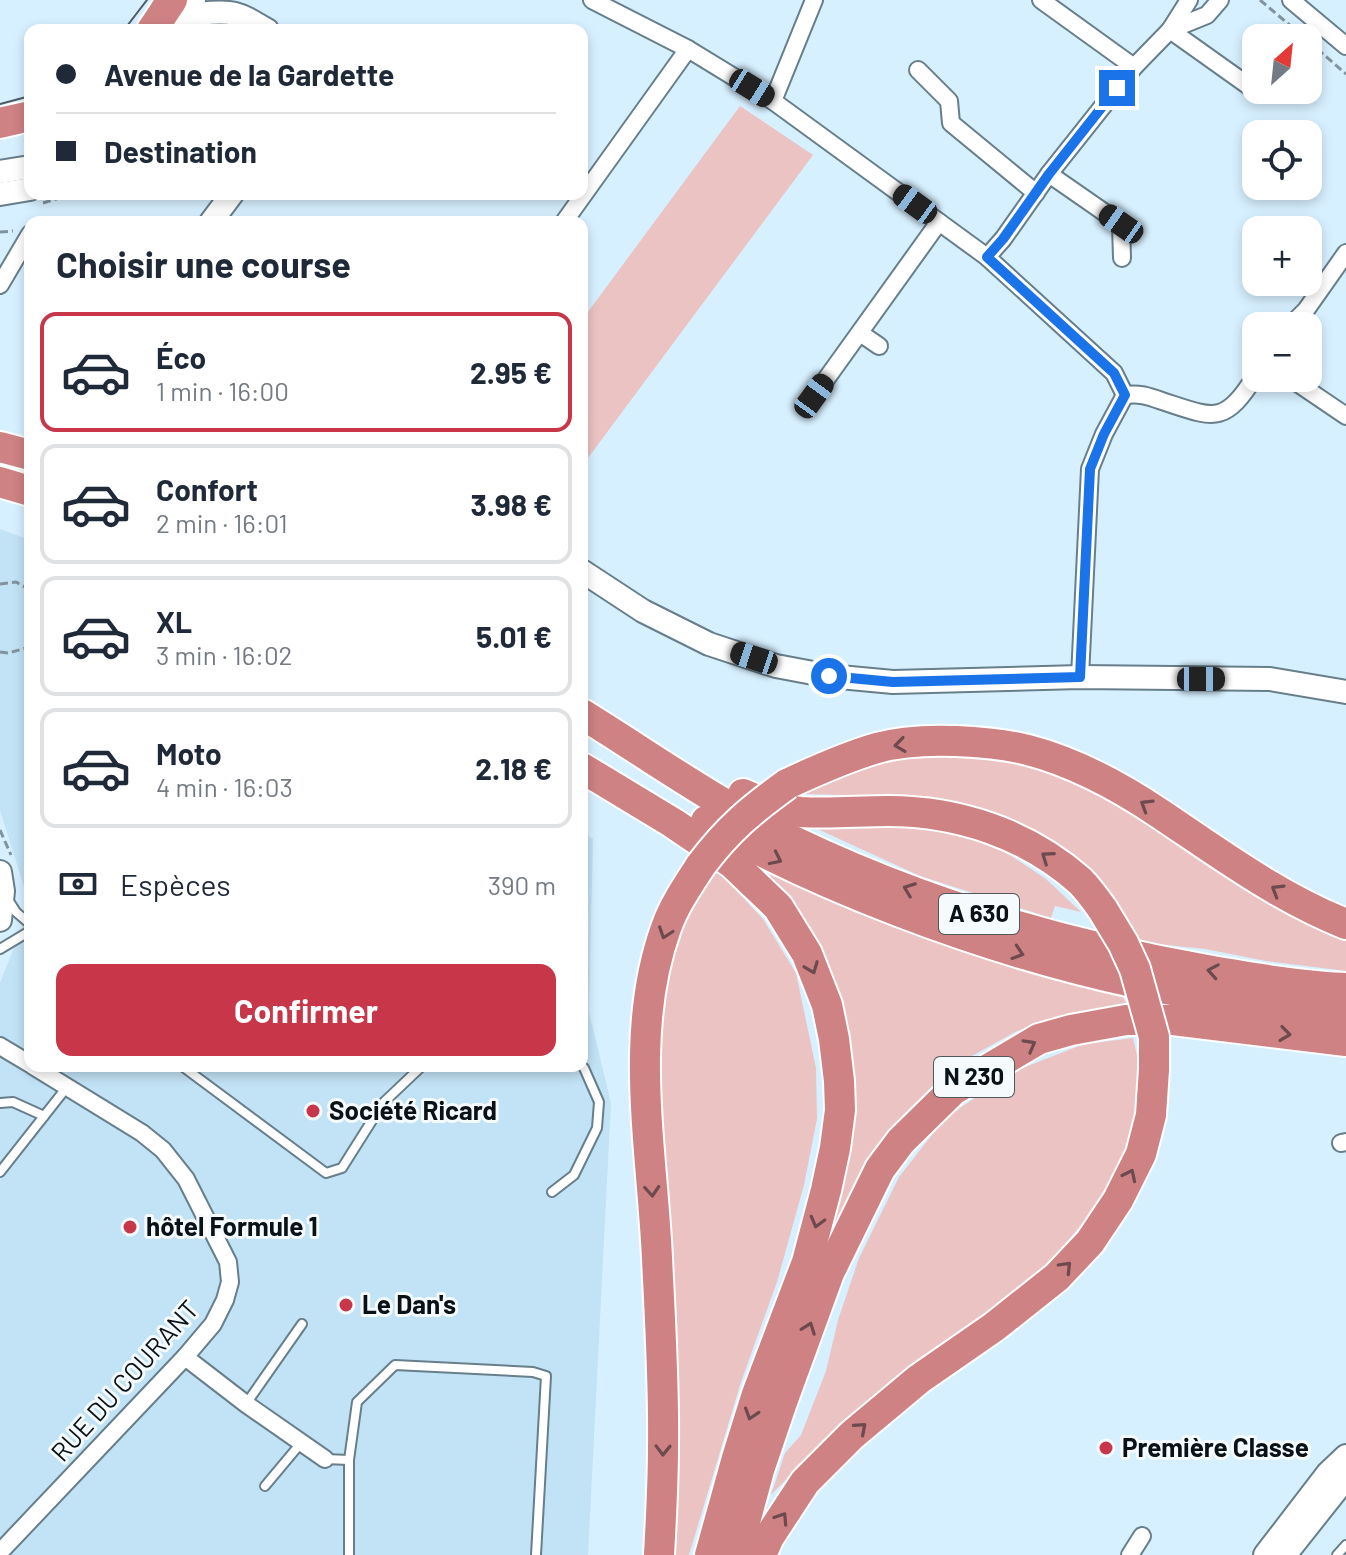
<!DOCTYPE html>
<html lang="fr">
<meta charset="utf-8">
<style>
:root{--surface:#fff;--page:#f6f6f7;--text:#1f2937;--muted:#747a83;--line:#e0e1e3;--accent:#c73749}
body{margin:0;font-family:Barlow,sans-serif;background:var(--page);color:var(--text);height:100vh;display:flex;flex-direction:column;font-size:30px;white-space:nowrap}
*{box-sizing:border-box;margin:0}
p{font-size:26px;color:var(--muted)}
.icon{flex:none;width:44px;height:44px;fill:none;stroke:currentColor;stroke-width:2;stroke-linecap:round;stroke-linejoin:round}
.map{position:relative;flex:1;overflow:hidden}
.panel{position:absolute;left:24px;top:216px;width:564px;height:856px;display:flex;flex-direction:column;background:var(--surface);border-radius:16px;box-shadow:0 4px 12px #0003}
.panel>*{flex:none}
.top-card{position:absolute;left:24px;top:24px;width:564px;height:176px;border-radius:16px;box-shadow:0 4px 12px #0003;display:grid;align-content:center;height:176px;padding:0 32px;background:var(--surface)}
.needle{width:52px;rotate:27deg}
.buttons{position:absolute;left:1242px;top:24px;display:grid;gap:16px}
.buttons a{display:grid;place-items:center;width:80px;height:80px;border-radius:16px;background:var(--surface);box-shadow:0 4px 12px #0003;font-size:40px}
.end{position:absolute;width:36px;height:36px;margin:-18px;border:10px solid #1a73e8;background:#fff;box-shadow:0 0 0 4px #fff}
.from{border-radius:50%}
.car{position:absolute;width:24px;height:48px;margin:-24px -12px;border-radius:10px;box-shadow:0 0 6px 2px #0007;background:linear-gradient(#222 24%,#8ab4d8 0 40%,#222 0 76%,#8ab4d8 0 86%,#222 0)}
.top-card b{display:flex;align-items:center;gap:28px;height:76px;font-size:30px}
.top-card b+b{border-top:2px solid var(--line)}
.top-card i{width:20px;height:20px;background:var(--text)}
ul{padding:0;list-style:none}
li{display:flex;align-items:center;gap:24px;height:120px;margin:0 16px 12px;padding:0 16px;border:4px solid var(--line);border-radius:16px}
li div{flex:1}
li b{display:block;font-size:30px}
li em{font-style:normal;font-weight:700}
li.current{border-color:var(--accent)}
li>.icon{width:72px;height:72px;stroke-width:1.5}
h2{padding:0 32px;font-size:36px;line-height:96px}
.pay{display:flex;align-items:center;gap:20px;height:88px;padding:0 32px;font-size:30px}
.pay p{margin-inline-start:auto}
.action{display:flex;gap:16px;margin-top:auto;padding:16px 32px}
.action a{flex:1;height:92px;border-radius:16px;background:var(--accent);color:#fff;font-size:32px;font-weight:700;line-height:92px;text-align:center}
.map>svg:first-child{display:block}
.built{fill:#c2e2f5}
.green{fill:#ebc3c3}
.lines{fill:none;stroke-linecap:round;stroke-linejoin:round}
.lane-casing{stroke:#677e8b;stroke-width:12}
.street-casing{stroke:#677e8b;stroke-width:20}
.secondary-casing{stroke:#677e8b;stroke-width:26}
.highway-casing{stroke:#fff;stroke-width:34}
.path{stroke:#81939e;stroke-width:3;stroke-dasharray:8 4;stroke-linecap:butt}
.lane{stroke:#fff;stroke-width:8}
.street{stroke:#fff;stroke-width:16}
.secondary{stroke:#fff;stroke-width:22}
.highway{stroke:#ce8283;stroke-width:30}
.tram{stroke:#4c5a62;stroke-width:2}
.highway-bridge-casing{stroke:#fff;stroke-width:34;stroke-linecap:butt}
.highway-bridge{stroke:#ce8283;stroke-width:30}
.oneway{stroke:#6c4a4d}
.route{stroke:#1a73e8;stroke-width:10}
.poi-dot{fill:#c73749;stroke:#f5fafd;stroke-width:3}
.labels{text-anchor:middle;stroke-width:6;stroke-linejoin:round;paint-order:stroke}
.shield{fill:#f5fafd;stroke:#50585c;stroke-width:2}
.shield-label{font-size:24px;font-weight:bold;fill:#091217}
.poi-label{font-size:26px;font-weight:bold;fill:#091217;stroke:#f5fafd;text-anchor:start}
.street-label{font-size:26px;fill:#091217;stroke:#f5fafd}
</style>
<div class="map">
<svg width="1346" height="1555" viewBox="0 0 1346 1555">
<rect width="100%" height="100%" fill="#d7f0ff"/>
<g class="built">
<polygon points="0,529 30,540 30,906 0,810"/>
<polygon points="582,832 593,839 589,1012 611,1103 588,1555 0,1555 0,983 30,907 30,1066 582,1066"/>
</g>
<g class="green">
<polygon points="740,106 813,155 582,466 582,320"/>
<polygon points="911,755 978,757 1042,765 1093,787 1346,935 1346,971 1266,961 1205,949 1138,942 1025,828 973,807 926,797 802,794 859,766"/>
<polygon points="800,821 899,822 967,836 1007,853 1046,879 1081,912 1055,906 1051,918 920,876"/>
<polygon points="716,869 763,919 796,973 816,1068 817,1119 804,1185 777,1282 741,1382 689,1555 668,1555 663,1165 658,1024 668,963 688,914"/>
<polygon points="769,874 855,912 976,956 1072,977 1121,993 1126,1003 1085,1012 1017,1031 952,1067 903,1115 861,1172 824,1248 851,1117 851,1043 818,942"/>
<polygon points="1133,1038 1140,1069 1138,1111 1116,1175 1086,1219 1035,1280 971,1323 843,1421 771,1495 785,1453 801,1435 826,1371 838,1320 859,1258 899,1177 945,1118 1015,1071 1084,1044"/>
</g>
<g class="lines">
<g class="lane-casing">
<g id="lane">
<polyline points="7,898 16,912 30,924"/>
<polyline points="0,949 30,931"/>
<polyline points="182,1066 326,1173 342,1168 383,1103 422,1066"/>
<polyline points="0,1103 13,1102 44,1116"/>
<polyline points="0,1172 67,1087"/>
<polyline points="552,1192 574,1175 597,1128 599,1102 584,1068 582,1066"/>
<polyline points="246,1404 302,1324"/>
<polyline points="325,1459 349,1460"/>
<polyline points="265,1486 301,1443"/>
<polyline points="349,1555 349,1460 357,1402 395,1365 533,1372 546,1376 536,1555"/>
<polyline points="1337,1555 1346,1545"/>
</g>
</g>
<g class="street-casing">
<g id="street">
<polyline points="592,0 688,49 773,101 987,257 1114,373 1125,395"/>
<polyline points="1041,0 1134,67"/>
<polyline points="1291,0 1346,46"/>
<polyline points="1170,30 1260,94"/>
<polyline points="1170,30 1207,15 1220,0"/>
<polyline points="918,70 949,101 951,123 1036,193"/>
<polyline points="773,101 814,0"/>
<polyline points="1049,174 1121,224 1122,258"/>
<polyline points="564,222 688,49"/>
<polyline points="987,257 1003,239 1049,174 1134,67 1170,30 1189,0"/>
<polyline points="0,285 30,234"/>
<polyline points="1290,326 1306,310 1346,253"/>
<polyline points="860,333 879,346"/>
<polyline points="1290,378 1346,416"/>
<path d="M1125 395C1139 393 1148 396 1162 401 1214 418 1224 426 1256 375"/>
<polyline points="814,396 939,222"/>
<polyline points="1080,677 1090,469 1104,434 1125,395"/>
<polyline points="0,1046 30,1064"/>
<polyline points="1341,1143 1346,1142"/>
<polyline points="185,1357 246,1404 325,1459"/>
<polyline points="0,1552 185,1357 213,1324 225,1300 230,1282 228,1262 186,1179 163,1150 142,1133 33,1066"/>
<polyline points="1130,1555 1142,1536"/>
</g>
</g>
<g class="secondary-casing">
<g id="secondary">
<path d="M200 14C234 10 238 13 267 30"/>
<polyline points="180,30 194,0"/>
<polyline points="0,172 30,167"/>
<polyline points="0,194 30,189"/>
<polyline points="211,222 232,194"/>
<polyline points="582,571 643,611 709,644 776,666 829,676 893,682 1080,677 1270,679 1346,692"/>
<polyline points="0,872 3,891 0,920"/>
<polyline points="1265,1555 1328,1473 1346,1456"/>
<polyline points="1285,1555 1346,1478"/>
</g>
</g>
<g class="highway-casing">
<g id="highway">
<polyline points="152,30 172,0"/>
<polyline points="0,123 30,116"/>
<polyline points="0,447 30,455"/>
<polyline points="0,482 30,491"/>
<path d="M582 714C642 751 701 793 763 826 902 897 1054 943 1207 970 1253 978 1300 986 1346 988"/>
<polyline points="582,768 673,823 732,863 778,907 807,954 827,1005 834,1039 839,1081 840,1110 835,1148 826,1190 807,1262 757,1394 737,1458 710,1555"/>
<path d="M787 784C817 770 846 757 877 748 902 741 930 740 956 741 979 742 1005 744 1028 750 1074 762 1119 786 1159 813 1219 853 1278 897 1346 924"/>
<path d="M743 794C761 802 781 810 801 812 830 814 859 811 888 811 958 811 1027 834 1080 881 1088 889 1096 900 1103 910"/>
<path d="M706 821C767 857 831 885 898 911 1015 956 1137 989 1261 1004 1289 1007 1318 1012 1346 1012"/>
<path d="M659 1555C661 1519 663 1482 663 1446 664 1384 660 1321 657 1258 652 1149 628 1033 666 928 674 905 688 885 701 865"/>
<polyline points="736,1555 759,1470 782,1402 829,1273 880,1169 901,1141 953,1090 1039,1039 1071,1030 1126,1020 1173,1020 1346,1041"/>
<polyline points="761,1555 769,1537 805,1482 852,1435 919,1379 994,1327 1057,1277 1090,1242 1118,1200 1141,1154 1151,1115 1154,1069"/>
</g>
</g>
<g class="path">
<polyline points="1260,0 1305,38"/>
<polyline points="1308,41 1346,74"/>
<polyline points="43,203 72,194"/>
<polyline points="0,232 13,231"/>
<polyline points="0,584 16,582 30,590"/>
<polyline points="0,652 8,653 30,647"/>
<polyline points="0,830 11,855"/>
</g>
<use href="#lane" class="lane"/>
<use href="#street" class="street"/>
<use href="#secondary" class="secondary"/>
<use href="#highway" class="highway"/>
<g class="tram">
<polyline points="124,30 147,0"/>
<polyline points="0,104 30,96"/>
</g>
<g class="highway-bridge-casing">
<g id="highway-bridge">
<path d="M701 865C728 829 751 810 787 784"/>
<polyline points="1103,910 1123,943 1135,969 1154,1037 1154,1069"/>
</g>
</g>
<use href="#highway-bridge" class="highway-bridge"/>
</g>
<defs><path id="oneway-chevron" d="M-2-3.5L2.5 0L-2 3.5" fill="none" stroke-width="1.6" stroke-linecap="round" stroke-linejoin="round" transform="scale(2)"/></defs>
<g class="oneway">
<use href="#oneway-chevron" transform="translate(900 745) rotate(172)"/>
<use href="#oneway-chevron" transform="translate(1146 805) rotate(-148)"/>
<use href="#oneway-chevron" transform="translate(1047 857) rotate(-145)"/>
<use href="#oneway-chevron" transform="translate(776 859) rotate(26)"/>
<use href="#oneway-chevron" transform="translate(909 889) rotate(-159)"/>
<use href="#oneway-chevron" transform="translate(1277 890) rotate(-149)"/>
<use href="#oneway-chevron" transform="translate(665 933) rotate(109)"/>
<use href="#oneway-chevron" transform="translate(1018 953) rotate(18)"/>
<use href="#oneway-chevron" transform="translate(812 968) rotate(69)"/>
<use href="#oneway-chevron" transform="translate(1213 971) rotate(-170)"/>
<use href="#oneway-chevron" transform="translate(1285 1034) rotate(8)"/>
<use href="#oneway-chevron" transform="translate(1030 1045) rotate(-29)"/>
<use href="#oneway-chevron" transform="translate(1130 1175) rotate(-64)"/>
<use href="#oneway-chevron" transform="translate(652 1191) rotate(86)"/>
<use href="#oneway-chevron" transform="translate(817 1222) rotate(105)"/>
<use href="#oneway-chevron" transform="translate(1066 1267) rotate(-46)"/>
<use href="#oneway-chevron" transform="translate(809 1328) rotate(-70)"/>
<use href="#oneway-chevron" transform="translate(751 1414) rotate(108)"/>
<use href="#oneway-chevron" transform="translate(861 1428) rotate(-41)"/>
<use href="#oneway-chevron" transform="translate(663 1450) rotate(91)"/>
<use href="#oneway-chevron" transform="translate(782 1518) rotate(-57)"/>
</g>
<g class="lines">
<polyline class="route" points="829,676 893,682 1080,677 1090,469 1104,434 1125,395 1114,373 987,257 1003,239 1049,174 1117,88"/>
</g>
<g class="poi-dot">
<circle cx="313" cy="1111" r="8"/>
<circle cx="130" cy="1227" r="8"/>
<circle cx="346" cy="1305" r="8"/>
<circle cx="1106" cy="1448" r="8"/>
</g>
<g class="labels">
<g class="shield">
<rect x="939" y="894" width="80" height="40" rx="6"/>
<rect x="934" y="1057" width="80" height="40" rx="6"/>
</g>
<g class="shield-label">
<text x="979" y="922">A 630</text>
<text x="974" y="1085">N 230</text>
</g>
<g class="poi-label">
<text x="329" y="1120">Société Ricard</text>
<text x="146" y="1236">hôtel Formule 1</text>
<text x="362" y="1314">Le Dan's</text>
<text x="1122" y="1457">Première Classe</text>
</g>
<g class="street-label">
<text transform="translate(125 1381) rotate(-48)" y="9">RUE DU COURANT</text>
</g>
</g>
</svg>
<div class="buttons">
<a><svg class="needle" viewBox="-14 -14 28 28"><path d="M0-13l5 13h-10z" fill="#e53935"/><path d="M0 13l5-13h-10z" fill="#747a83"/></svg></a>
<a><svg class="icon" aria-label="locate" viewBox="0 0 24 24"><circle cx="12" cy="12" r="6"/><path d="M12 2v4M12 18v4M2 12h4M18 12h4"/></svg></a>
<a>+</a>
<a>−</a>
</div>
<i class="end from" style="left:829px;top:676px"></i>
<i class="end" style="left:1117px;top:88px"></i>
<i class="car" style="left:752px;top:88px;rotate:122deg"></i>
<i class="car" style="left:915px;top:204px;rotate:306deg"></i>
<i class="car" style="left:1121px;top:224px;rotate:305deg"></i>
<i class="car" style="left:814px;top:396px;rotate:36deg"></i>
<i class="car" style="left:754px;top:658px;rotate:288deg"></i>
<i class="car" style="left:1201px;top:679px;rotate:90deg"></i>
<div class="top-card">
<b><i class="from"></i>Avenue de la Gardette</b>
<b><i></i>Destination</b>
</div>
<section class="panel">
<h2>Choisir une course</h2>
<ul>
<li class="current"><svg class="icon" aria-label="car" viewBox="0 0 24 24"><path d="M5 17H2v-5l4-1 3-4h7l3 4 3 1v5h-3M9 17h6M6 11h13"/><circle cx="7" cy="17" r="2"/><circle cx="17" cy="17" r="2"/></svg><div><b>Éco</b><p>1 min · 16:00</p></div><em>2.95 €</em></li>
<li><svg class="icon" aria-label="car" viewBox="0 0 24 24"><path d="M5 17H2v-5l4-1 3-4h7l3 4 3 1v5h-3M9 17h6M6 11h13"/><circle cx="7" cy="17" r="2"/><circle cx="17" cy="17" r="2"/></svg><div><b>Confort</b><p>2 min · 16:01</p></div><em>3.98 €</em></li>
<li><svg class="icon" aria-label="car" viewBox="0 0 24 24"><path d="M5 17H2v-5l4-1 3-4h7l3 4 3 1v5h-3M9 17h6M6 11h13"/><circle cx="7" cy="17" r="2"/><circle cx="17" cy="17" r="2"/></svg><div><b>XL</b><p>3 min · 16:02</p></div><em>5.01 €</em></li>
<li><svg class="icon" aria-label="car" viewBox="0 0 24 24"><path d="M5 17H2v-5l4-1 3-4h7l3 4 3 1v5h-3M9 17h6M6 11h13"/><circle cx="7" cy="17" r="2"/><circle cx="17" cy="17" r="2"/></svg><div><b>Moto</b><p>4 min · 16:03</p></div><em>2.18 €</em></li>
</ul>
<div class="pay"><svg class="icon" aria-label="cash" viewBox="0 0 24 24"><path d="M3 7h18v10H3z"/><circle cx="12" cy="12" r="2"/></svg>Espèces<p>390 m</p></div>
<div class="action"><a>Confirmer</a></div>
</section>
</div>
